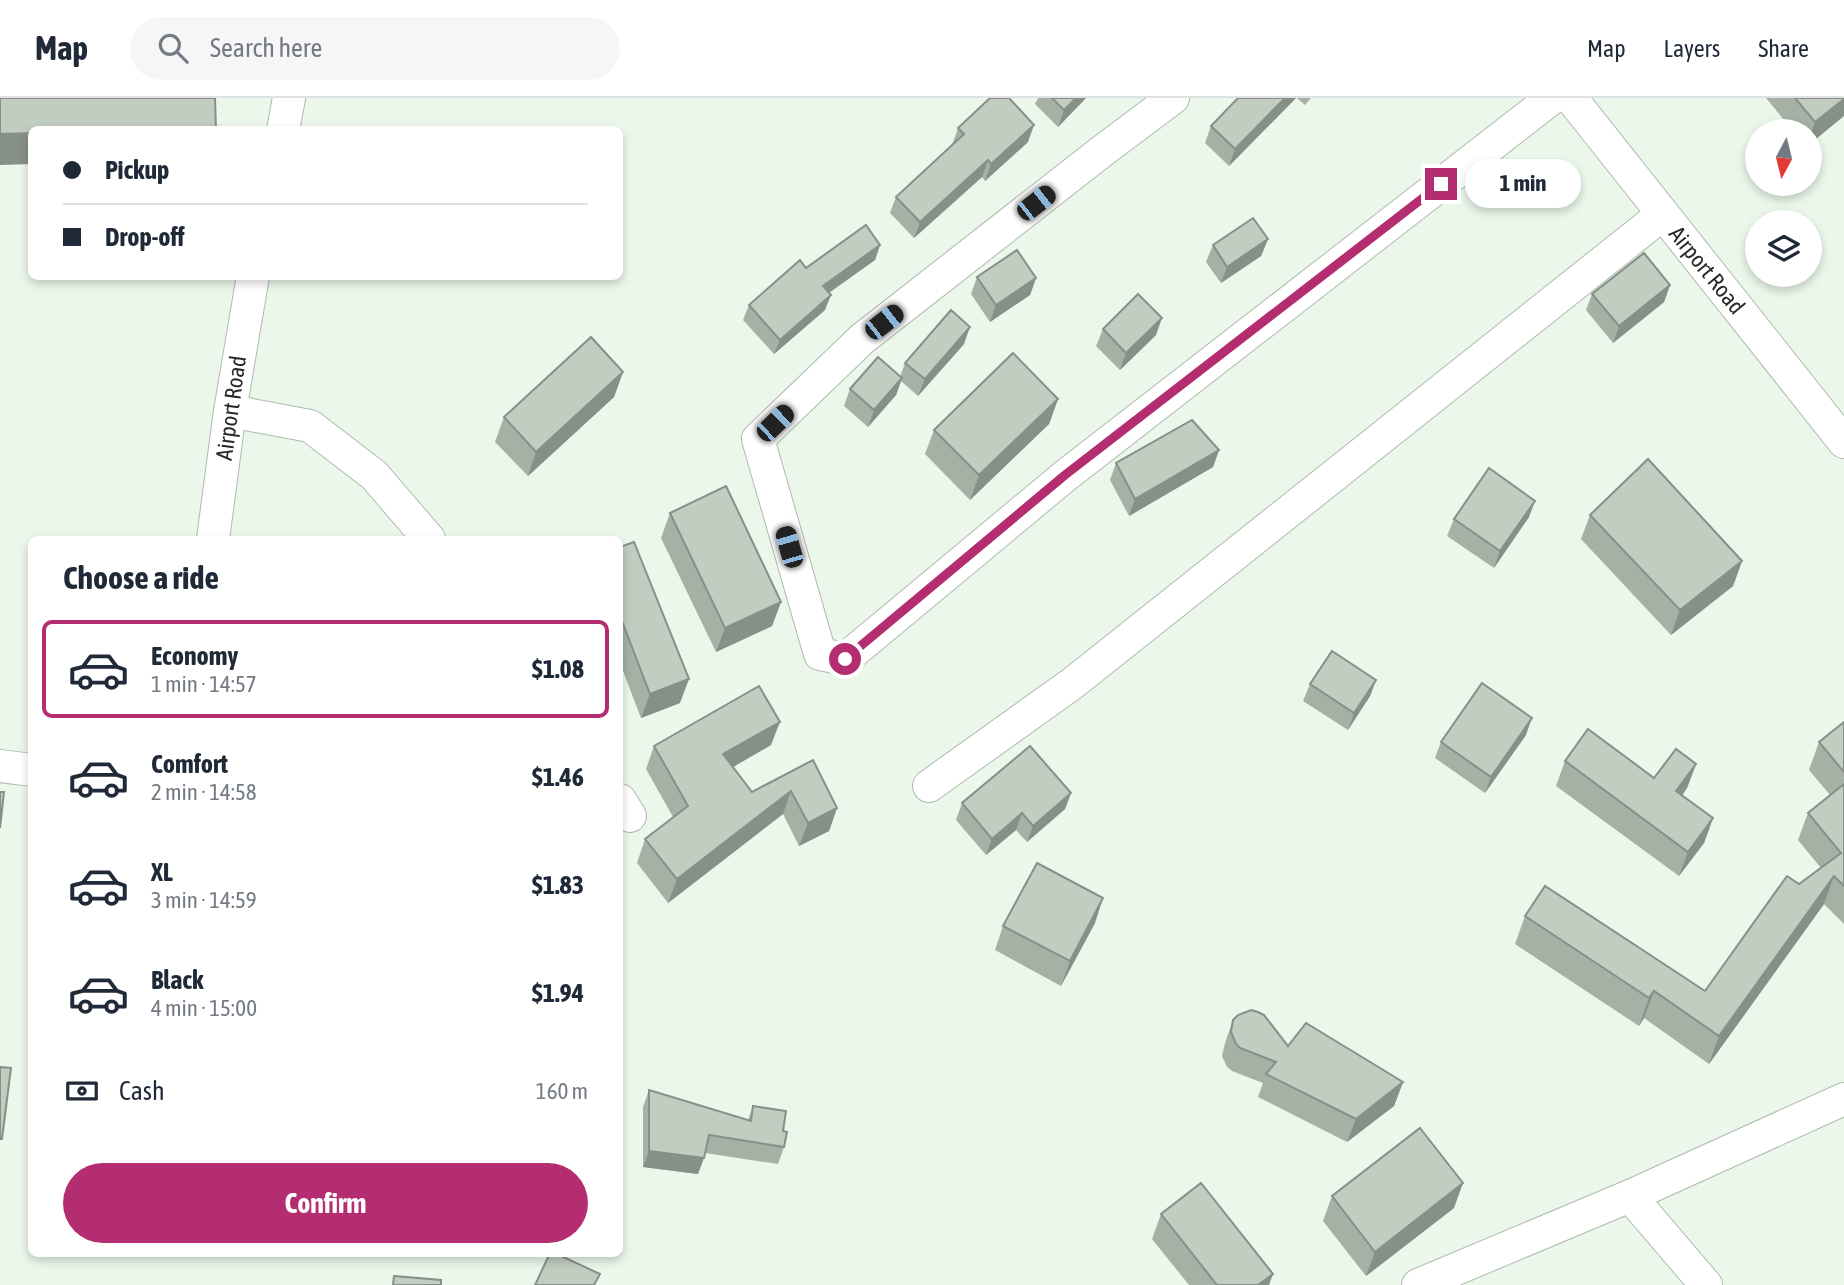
<!DOCTYPE html>
<meta charset="utf-8">
<style>
:root{--surface:#fff;--page:#f6f6f7;--text:#1f2937;--muted:#747a83;--line:#e0e1e3;--accent:#b42d70}
body{margin:0;font-family:"Asap Condensed",sans-serif;background:var(--page);color:var(--text);height:100vh;display:flex;flex-direction:column;font-size:26px;white-space:nowrap}
*{box-sizing:border-box;margin:0}
p{font-size:23px;color:var(--muted)}
.icon{flex:none;width:38px;height:38px;fill:none;stroke:currentColor;stroke-width:2;stroke-linecap:round;stroke-linejoin:round}
.map{position:relative;flex:1;overflow:hidden}
.panel{position:absolute;left:28px;top:438px;width:595px;height:721px;display:flex;flex-direction:column;background:var(--surface);border-radius:10px;box-shadow:0 4px 10px #0003}
.panel>*{flex:none}
.top-card{position:absolute;left:28px;top:28px;width:595px;height:154px;border-radius:10px;box-shadow:0 4px 10px #0003;display:grid;align-content:center;height:154px;padding:0 35px;background:var(--surface)}
.needle{width:46px;rotate:187deg}
.fabs{position:absolute;left:1745px;top:21px;display:grid;gap:14px}
.fabs a{display:grid;place-items:center;width:77px;height:77px;border-radius:50%;background:var(--surface);box-shadow:0 4px 10px #0003;font-size:35px}
.end{position:absolute;width:32px;height:32px;margin:-16px;border:9px solid #b42d70;background:#fff;box-shadow:0 0 0 4px #fff}
.from{border-radius:50%}
.bubble{position:absolute;height:49px;border-radius:24px;background:var(--surface);box-shadow:0 4px 10px #0003;font-size:23px;font-weight:700;line-height:49px;text-align:center}
.car{position:absolute;width:21px;height:42px;margin:-21px -10px;border-radius:9px;box-shadow:0 0 5px 2px #0007;background:linear-gradient(#222 24%,#8ab4d8 0 40%,#222 0 76%,#8ab4d8 0 86%,#222 0)}
.top-card b{display:flex;align-items:center;gap:24px;height:66px;font-size:26px}
.top-card b+b{border-top:2px solid var(--line)}
.top-card i{width:18px;height:18px;background:var(--text)}
ul{padding:0;list-style:none}
li{display:flex;align-items:center;gap:21px;height:98px;margin:0 14px 10px;padding:0 21px;border:4px solid transparent;border-radius:10px}
li div{flex:1}
li b{display:block;font-size:26px}
li em{font-style:normal;font-weight:700}
li.current{border-color:var(--accent)}
li>.icon{width:63px;height:63px;stroke-width:1.5}
h2{padding:0 35px;font-size:32px;line-height:84px}
.pay{display:flex;align-items:center;gap:18px;height:77px;padding:0 35px;font-size:26px}
.pay p{margin-inline-start:auto}
.action{display:flex;gap:14px;margin-top:auto;padding:14px 35px}
.action a{flex:1;height:80px;border-radius:42px;background:var(--accent);color:#fff;font-size:28px;font-weight:700;line-height:80px;text-align:center}
header{display:flex;align-items:center;gap:42px;box-sizing:border-box;height:98px;padding:0 35px;background:var(--surface);border-bottom:2px solid var(--line)}
header strong{font-size:33px}
nav{display:flex;gap:38px;margin-inline-start:auto;font-size:24px}
.search{width:490px;height:63px;background:var(--page);display:flex;align-items:center;gap:18px;box-sizing:border-box;padding:0 24px;border-radius:38px;color:var(--muted);font-size:26px}
.map>svg:first-child{display:block}
.lines{fill:none;stroke-linecap:round;stroke-linejoin:round}
.minor-casing{stroke:#afbaae;stroke-width:34}
.minor{stroke:#fff;stroke-width:32}
.wall{fill:#a6b0a5}
.shaded-wall{fill:#879086}
.building{fill:#c1cdc0;stroke:#879086;stroke-width:2}
.route{stroke:#b42d70;stroke-width:9}
.labels{text-anchor:middle;stroke-width:5;stroke-linejoin:round;paint-order:stroke}
.street-label{font-size:23px;fill:#262b26;stroke:#fff}
</style>
<header>
<strong>Map</strong>
<div class="search"><svg class="icon" aria-label="search" viewBox="0 0 24 24"><circle cx="10" cy="10" r="6"/><path d="M15 15l6 6"/></svg>Search here</div>
<nav><a>Map</a><a>Layers</a><a>Share</a></nav>
</header>
<div class="map">
<svg width="1844" height="1187" viewBox="0 0 1844 1187">
<rect width="100%" height="100%" fill="#eaf7ea"/>
<g class="lines">
<g class="minor-casing">
<g id="minor">
<polyline points="1173,0 1101,54 862,241 758,341 820,556 845,561 1065,378 1552,0"/>
<polyline points="1571,0 1844,344"/>
<polyline points="283,32 289,0"/>
<polyline points="230,313 310,328 374,377 429,441"/>
<polyline points="213,441 230,313 253,178"/>
<polyline points="0,668 32,672"/>
<polyline points="929,688 1073,585 1663,116"/>
<polyline points="620,702 630,718"/>
<polyline points="1630,1098 1706,1187"/>
<polyline points="1418,1187 1630,1098 1844,1001"/>
</g>
</g>
<use href="#minor" class="minor"/>
</g>
<g class="wall">
<polygon points="1038,0 1086,0 1058,29 1035,6"/>
<polygon points="1238,0 1296,0 1229,68 1205,45 1211,28"/>
<polygon points="1297,0 1311,0 1305,7"/>
<polygon points="1766,0 1844,0 1810,46 1810,33 1793,33"/>
<polygon points="958,30 1028,44 985,83 982,79 914,140 890,115 896,99 952,47"/>
<polygon points="1268,141 1261,158 1221,185 1206,164 1213,147"/>
<polygon points="880,147 875,162 829,195 825,212 774,256 743,222 749,207 806,170"/>
<polygon points="977,179 1036,180 1030,197 990,224 971,196"/>
<polygon points="1670,187 1664,204 1613,245 1586,212 1592,196"/>
<polygon points="1103,231 1156,237 1120,272 1096,248"/>
<polygon points="964,246 918,298 901,283 896,297 868,329 844,308 850,291 900,279 905,265"/>
<polygon points="623,274 614,299 528,378 495,344 504,319"/>
<polygon points="1058,301 1049,326 970,402 925,356 934,332"/>
<polygon points="1219,352 1213,369 1129,418 1110,382 1116,365"/>
<polygon points="670,415 781,504 772,528 716,554 661,440"/>
<polygon points="1590,417 1742,463 1733,488 1671,537 1581,441"/>
<polygon points="1529,419 1494,470 1447,438 1454,421"/>
<polygon points="620,449 680,605 641,620 620,565"/>
<polygon points="1376,582 1370,598 1348,632 1303,603 1310,586"/>
<polygon points="1844,624 1844,826 1824,806 1709,966 1644,920 1639,928 1515,846 1525,818 1705,893 1799,786 1821,770 1798,742 1808,715 1830,697 1809,672 1819,644"/>
<polygon points="1526,637 1485,695 1435,660 1441,644"/>
<polygon points="771,647 733,669 752,694 813,662 837,710 829,733 799,748 783,716 668,805 637,765 645,741 673,719 646,671 654,648"/>
<polygon points="1565,663 1654,680 1696,666 1687,690 1682,698 1713,720 1704,745 1679,778 1556,688"/>
<polygon points="1071,695 1065,711 1027,744 1016,732 986,757 956,722 962,705"/>
<polygon points="1095,825 1061,888 995,852 1003,828"/>
<polygon points="1233,922 1288,948 1403,984 1394,1008 1347,1044 1258,999 1263,985 1232,973 1227,969 1222,958 1225,945"/>
<polygon points="649,992 748,1022 753,1008 783,1033 784,1049 778,1066 705,1055 698,1076 643,1069 643,1009"/>
<polygon points="1332,1098 1454,1110 1366,1178 1323,1123"/>
<polygon points="1161,1116 1269,1187 1189,1187 1152,1141"/>
</g>
<g class="shaded-wall">
<polygon points="1076,0 1086,0 1058,29 1064,12"/>
<polygon points="1285,0 1296,0 1229,68 1235,51"/>
<polygon points="1844,1 1844,18 1810,46 1810,39 1815,24"/>
<polygon points="1034,27 1028,44 985,83 991,66"/>
<polygon points="32,35 32,66 0,67 0,36"/>
<polygon points="988,62 982,79 914,140 920,124"/>
<polygon points="1268,141 1261,158 1221,185 1227,169"/>
<polygon points="880,147 875,162 817,203 823,188"/>
<polygon points="1036,180 1030,197 990,224 996,207"/>
<polygon points="1670,187 1664,204 1613,245 1619,228"/>
<polygon points="831,197 825,212 774,256 780,242"/>
<polygon points="1162,220 1156,237 1120,272 1126,255"/>
<polygon points="970,229 964,246 918,298 925,281"/>
<polygon points="623,274 614,299 528,378 536,354"/>
<polygon points="902,280 896,297 868,329 874,312"/>
<polygon points="1058,301 1049,326 970,402 979,377"/>
<polygon points="1219,352 1213,369 1129,418 1135,401"/>
<polygon points="1535,403 1529,419 1494,470 1500,453"/>
<polygon points="1742,463 1733,488 1671,537 1680,512"/>
<polygon points="781,504 772,528 716,554 725,530"/>
<polygon points="689,581 680,605 641,620 650,596"/>
<polygon points="1376,582 1370,598 1348,632 1354,615"/>
<polygon points="1532,620 1526,637 1485,695 1491,679"/>
<polygon points="780,624 771,647 714,680 723,656"/>
<polygon points="1696,666 1687,690 1667,718 1676,693"/>
<polygon points="791,693 783,716 668,805 677,781"/>
<polygon points="1071,695 1065,711 1027,744 1033,728"/>
<polygon points="837,710 829,733 799,748 808,725"/>
<polygon points="1022,715 1016,732 986,757 992,741"/>
<polygon points="1713,720 1704,745 1679,778 1688,754"/>
<polygon points="1834,778 1824,806 1709,966 1719,938"/>
<polygon points="1103,800 1095,825 1061,888 1070,863"/>
<polygon points="1654,893 1644,920 1639,928 1649,900"/>
<polygon points="1403,984 1394,1008 1347,1044 1356,1021"/>
<polygon points="649,1053 704,1060 698,1076 643,1069"/>
<polygon points="1463,1085 1454,1110 1366,1178 1375,1154"/>
<polygon points="1273,1176 1269,1187 1258,1187"/>
</g>
<g class="building">
<polygon points="0,0 215,0 216,32 32,32 32,35 0,36"/>
<polygon points="990,0 1009,0 1034,27 991,66 988,62 920,124 896,99 964,36 958,30"/>
<polygon points="1052,0 1076,0 1064,12"/>
<polygon points="1238,0 1285,0 1235,51 1211,28"/>
<polygon points="1795,0 1844,0 1844,1 1815,24"/>
<polygon points="1253,120 1268,141 1227,169 1213,147"/>
<polygon points="866,127 880,147 823,188 831,197 780,242 749,207 800,162 806,170"/>
<polygon points="1017,152 1036,180 996,207 977,179"/>
<polygon points="1644,155 1670,187 1619,228 1592,196"/>
<polygon points="1138,196 1162,220 1126,255 1103,231"/>
<polygon points="951,212 970,229 925,281 905,265"/>
<polygon points="591,239 623,274 536,354 504,319"/>
<polygon points="1013,255 1058,301 979,377 934,332"/>
<polygon points="878,259 902,280 874,312 850,291"/>
<polygon points="1192,322 1219,352 1135,401 1116,365"/>
<polygon points="1648,361 1742,463 1680,512 1590,417"/>
<polygon points="1489,370 1535,403 1500,453 1454,421"/>
<polygon points="726,388 781,504 725,530 670,415"/>
<polygon points="634,444 689,581 650,596 620,518 620,449"/>
<polygon points="1332,553 1376,582 1354,615 1310,586"/>
<polygon points="1482,585 1532,620 1491,679 1441,644"/>
<polygon points="759,588 780,624 723,656 752,694 813,662 837,710 808,725 791,693 677,781 645,741 688,708 654,648"/>
<polygon points="1844,624 1844,674 1819,644"/>
<polygon points="1588,631 1654,680 1676,651 1696,666 1676,693 1713,720 1688,754 1565,663"/>
<polygon points="1030,648 1071,695 1033,728 1022,715 992,741 962,705"/>
<polygon points="1844,686 1844,788 1834,778 1719,938 1654,893 1649,900 1525,818 1545,788 1705,893 1787,778 1799,786 1841,755 1808,715"/>
<polygon points="0,694 4,694 0,730"/>
<polygon points="1037,765 1103,800 1070,863 1003,828"/>
<polygon points="1251,912 1258,914 1264,917 1288,948 1306,925 1403,984 1356,1021 1266,976 1276,964 1240,950 1236,946 1231,934 1233,922 1238,917"/>
<polygon points="0,969 11,970 2,1041 0,1041"/>
<polygon points="649,992 751,1023 753,1008 786,1013 783,1033 787,1034 784,1049 709,1037 704,1060 649,1053"/>
<polygon points="1420,1030 1463,1085 1375,1154 1332,1098"/>
<polygon points="1201,1085 1273,1176 1258,1187 1217,1187 1161,1116"/>
<polygon points="550,1155 555,1155 600,1176 594,1187 535,1187"/>
<polygon points="394,1178 441,1182 441,1187 393,1187"/>
</g>
<g class="lines">
<polyline class="route" points="845,561 1065,377 1441,86"/>
</g>
<g class="labels">
<g class="street-label">
<text transform="translate(1707 172) rotate(51)" y="8">Airport Road</text>
<text transform="translate(231 310) rotate(-82)" y="8">Airport Road</text>
</g>
</g>
</svg>
<div class="fabs">
<a><svg class="needle" viewBox="-14 -14 28 28"><path d="M0-13l5 13h-10z" fill="#e53935"/><path d="M0 13l5-13h-10z" fill="#747a83"/></svg></a>
<a><svg class="icon" aria-label="layers" viewBox="0 0 24 24"><path d="M12 4l9 5-9 5-9-5zM3 14l9 5 9-5"/></svg></a>
</div>
<i class="end from" style="left:845px;top:561px"></i>
<i class="end" style="left:1441px;top:86px"></i>
<div class="bubble" style="left:1465px;top:61px;width:116px">1 min</div>
<i class="car" style="left:1036px;top:105px;rotate:52deg"></i>
<i class="car" style="left:884px;top:224px;rotate:52deg"></i>
<i class="car" style="left:775px;top:325px;rotate:46deg"></i>
<i class="car" style="left:789px;top:449px;rotate:344deg"></i>
<div class="top-card">
<b><i class="from"></i>Pickup</b>
<b><i></i>Drop-off</b>
</div>
<section class="panel">
<h2>Choose a ride</h2>
<ul>
<li class="current"><svg class="icon" aria-label="car" viewBox="0 0 24 24"><path d="M5 17H2v-5l4-1 3-4h7l3 4 3 1v5h-3M9 17h6M6 11h13"/><circle cx="7" cy="17" r="2"/><circle cx="17" cy="17" r="2"/></svg><div><b>Economy</b><p>1 min · 14:57</p></div><em>$1.08</em></li>
<li><svg class="icon" aria-label="car" viewBox="0 0 24 24"><path d="M5 17H2v-5l4-1 3-4h7l3 4 3 1v5h-3M9 17h6M6 11h13"/><circle cx="7" cy="17" r="2"/><circle cx="17" cy="17" r="2"/></svg><div><b>Comfort</b><p>2 min · 14:58</p></div><em>$1.46</em></li>
<li><svg class="icon" aria-label="car" viewBox="0 0 24 24"><path d="M5 17H2v-5l4-1 3-4h7l3 4 3 1v5h-3M9 17h6M6 11h13"/><circle cx="7" cy="17" r="2"/><circle cx="17" cy="17" r="2"/></svg><div><b>XL</b><p>3 min · 14:59</p></div><em>$1.83</em></li>
<li><svg class="icon" aria-label="car" viewBox="0 0 24 24"><path d="M5 17H2v-5l4-1 3-4h7l3 4 3 1v5h-3M9 17h6M6 11h13"/><circle cx="7" cy="17" r="2"/><circle cx="17" cy="17" r="2"/></svg><div><b>Black</b><p>4 min · 15:00</p></div><em>$1.94</em></li>
</ul>
<div class="pay"><svg class="icon" aria-label="cash" viewBox="0 0 24 24"><path d="M3 7h18v10H3z"/><circle cx="12" cy="12" r="2"/></svg>Cash<p>160 m</p></div>
<div class="action"><a>Confirm</a></div>
</section>
</div>
